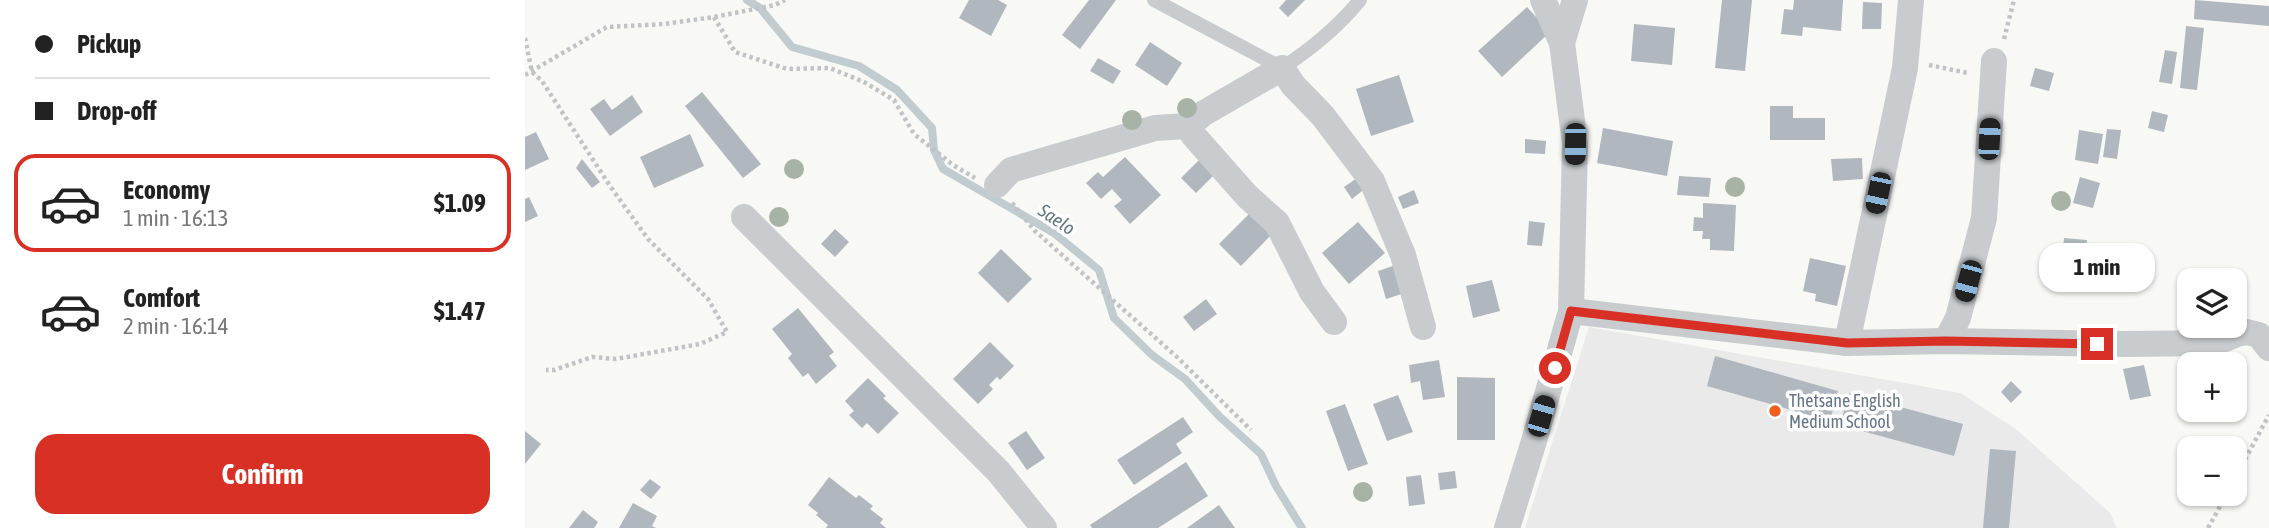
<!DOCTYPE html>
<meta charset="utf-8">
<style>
:root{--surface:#fff;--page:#f6f6f6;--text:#222;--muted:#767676;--line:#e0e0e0;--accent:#d93025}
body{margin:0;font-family:"Asap Condensed",sans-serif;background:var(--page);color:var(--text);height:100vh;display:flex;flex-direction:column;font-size:26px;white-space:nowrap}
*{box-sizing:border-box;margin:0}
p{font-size:23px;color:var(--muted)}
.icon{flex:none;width:38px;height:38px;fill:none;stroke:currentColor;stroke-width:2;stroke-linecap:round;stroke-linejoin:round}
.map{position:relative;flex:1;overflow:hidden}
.sheet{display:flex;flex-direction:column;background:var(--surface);width:525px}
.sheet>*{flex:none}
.top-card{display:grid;align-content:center;height:154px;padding:0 35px;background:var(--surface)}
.tools{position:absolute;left:1652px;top:268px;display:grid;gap:14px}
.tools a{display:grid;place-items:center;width:70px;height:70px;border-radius:14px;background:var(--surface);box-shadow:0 2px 5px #0004;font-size:35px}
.end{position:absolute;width:32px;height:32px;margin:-16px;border:9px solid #d93025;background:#fff;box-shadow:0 0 0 4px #fff}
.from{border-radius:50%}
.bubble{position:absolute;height:49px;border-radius:21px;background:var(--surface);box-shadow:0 2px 5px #0004;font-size:23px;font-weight:700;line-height:49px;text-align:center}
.car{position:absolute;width:21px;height:42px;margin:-21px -10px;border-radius:9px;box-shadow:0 0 5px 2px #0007;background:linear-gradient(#222 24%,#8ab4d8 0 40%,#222 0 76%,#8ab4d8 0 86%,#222 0)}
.top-card b{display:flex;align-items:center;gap:24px;height:66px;font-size:26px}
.top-card b+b{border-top:2px solid var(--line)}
.top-card i{width:18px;height:18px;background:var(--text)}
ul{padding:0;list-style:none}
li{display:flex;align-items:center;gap:21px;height:98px;margin:0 14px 10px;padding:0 21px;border:4px solid transparent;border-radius:21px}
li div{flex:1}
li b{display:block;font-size:26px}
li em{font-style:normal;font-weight:700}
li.selected{border-color:var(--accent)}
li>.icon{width:63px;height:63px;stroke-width:1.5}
.button{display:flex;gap:14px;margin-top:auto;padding:14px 35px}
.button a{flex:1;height:80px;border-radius:21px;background:var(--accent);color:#fff;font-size:28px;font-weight:700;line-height:80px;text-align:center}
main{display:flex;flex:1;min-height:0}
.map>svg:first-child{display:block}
.built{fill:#e9eae9}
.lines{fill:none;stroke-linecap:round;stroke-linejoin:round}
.stream{stroke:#c1ccd1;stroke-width:8}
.building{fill:#b0b7be}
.path{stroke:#c1c3c6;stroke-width:4.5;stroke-dasharray:3.5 3.5;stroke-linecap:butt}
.lane{stroke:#c8cccf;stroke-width:14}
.street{stroke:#c8cccf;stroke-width:26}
.tree{fill:#a7b3a4}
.route{stroke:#d93025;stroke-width:9}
.poi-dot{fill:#f15e1d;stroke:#fff;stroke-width:2.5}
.labels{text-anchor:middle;stroke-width:7;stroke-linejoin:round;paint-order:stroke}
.poi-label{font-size:18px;fill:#657689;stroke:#fff;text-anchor:start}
.water-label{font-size:19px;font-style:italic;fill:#617884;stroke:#fff}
</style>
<main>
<section class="sheet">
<div class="top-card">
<b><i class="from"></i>Pickup</b>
<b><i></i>Drop-off</b>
</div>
<ul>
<li class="selected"><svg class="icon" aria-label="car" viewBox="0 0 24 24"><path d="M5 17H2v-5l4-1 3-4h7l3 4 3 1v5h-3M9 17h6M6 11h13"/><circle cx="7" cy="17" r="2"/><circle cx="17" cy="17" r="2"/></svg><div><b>Economy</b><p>1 min · 16:13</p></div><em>$1.09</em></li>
<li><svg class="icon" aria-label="car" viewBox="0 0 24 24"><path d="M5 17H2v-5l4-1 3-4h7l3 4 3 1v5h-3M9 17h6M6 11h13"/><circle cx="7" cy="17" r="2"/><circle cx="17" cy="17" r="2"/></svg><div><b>Comfort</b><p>2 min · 16:14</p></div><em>$1.47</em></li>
</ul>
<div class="button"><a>Confirm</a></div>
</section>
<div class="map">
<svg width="1744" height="528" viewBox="0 0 1744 528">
<rect width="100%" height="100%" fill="#f8f9f5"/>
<polygon class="built" points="1064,327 1435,393 1491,429 1585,513 1592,528 1000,528"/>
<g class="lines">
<polyline class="stream" points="222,0 235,8 267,47 334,66 372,90 407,128 409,150 418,169 529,233 574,270 589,318 627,355 660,379 694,416 736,454 751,486 777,528"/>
</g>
<g class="building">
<polygon points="444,0 473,0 482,5 466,36 434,18"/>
<polygon points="564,0 591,0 555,49 537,35"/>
<polygon points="761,0 780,0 763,17 754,8"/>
<polygon points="1197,0 1227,0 1220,71 1190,68"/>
<polygon points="1269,0 1318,0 1316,31 1278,27 1277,36 1256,34 1259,9 1268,10"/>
<polygon points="1670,0 1744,6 1744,26 1669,19"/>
<polygon points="1338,2 1357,3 1356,29 1337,29"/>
<polygon points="1002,7 1025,32 977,77 953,51"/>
<polygon points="1109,24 1150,28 1147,65 1106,61"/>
<polygon points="1661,26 1679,28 1672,90 1655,88"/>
<polygon points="625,42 657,63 642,86 610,65"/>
<polygon points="1640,50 1652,52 1647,84 1634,82"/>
<polygon points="573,58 596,71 588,84 565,71"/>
<polygon points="1510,68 1529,73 1524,91 1505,86"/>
<polygon points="874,75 889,122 846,136 831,89"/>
<polygon points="177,92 236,164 218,178 160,106"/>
<polygon points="107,95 118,112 85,136 65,109 79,99 87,110"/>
<polygon points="1245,106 1268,106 1268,118 1300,118 1300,140 1245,140"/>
<polygon points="1627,111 1643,115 1639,132 1623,128"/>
<polygon points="1078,128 1148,141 1142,176 1072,163"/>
<polygon points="1582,129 1596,130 1592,159 1578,157"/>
<polygon points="1554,130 1578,134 1573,164 1550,160"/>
<polygon points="11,132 24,159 0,170 0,137"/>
<polygon points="165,134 179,166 129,188 115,157"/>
<polygon points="1000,139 1021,141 1020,154 1000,153"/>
<polygon points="679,155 694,170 671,193 656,178"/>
<polygon points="600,157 636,195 605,224 589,206 597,200 587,189 576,199 561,183 573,172 578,177"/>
<polygon points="1337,158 1338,179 1308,181 1306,159"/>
<polygon points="57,159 75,182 67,188 51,168"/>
<polygon points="835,176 842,187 827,199 819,187"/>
<polygon points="1154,176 1186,178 1184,197 1152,195"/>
<polygon points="1555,177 1575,183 1568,208 1548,203"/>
<polygon points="889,190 894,203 878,209 873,197"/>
<polygon points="4,197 13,216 0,222 0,199"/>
<polygon points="1178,203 1211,205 1209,251 1185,250 1185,239 1177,239 1178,231 1168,231 1169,217 1178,218"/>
<polygon points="727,211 749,232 716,266 694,244"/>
<polygon points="1004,221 1020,223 1017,246 1002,245"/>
<polygon points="833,222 860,253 824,284 797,253"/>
<polygon points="310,229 324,242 310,257 296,244"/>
<polygon points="1539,238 1562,240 1557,286 1535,283"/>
<polygon points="476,249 507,279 483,303 453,273"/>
<polygon points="1285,258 1321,266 1312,306 1290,301 1291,294 1278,291"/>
<polygon points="874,264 883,292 861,299 853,271"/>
<polygon points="967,280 975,311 948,318 941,286"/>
<polygon points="681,299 692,314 669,331 658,317"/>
<polygon points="273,308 309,352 304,356 312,366 291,384 283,373 278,377 263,358 267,354 247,329"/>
<polygon points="465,342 489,366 475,380 472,377 464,385 468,389 453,404 428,379"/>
<polygon points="1190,356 1313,391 1305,421 1182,386"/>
<polygon points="914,360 920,397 898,400 895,381 886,383 884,365"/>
<polygon points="1619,365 1626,396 1605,400 1598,369"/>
<polygon points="932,377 970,378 970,440 932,440"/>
<polygon points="343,378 361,396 358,398 374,413 353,434 342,423 337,428 324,415 329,411 320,401"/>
<polygon points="1486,381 1497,392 1486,403 1476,392"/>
<polygon points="1324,393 1438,424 1429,456 1315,425"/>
<polygon points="873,395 888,432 862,441 848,404"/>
<polygon points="820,404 843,464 823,471 801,411"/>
<polygon points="658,417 668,432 651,444 657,453 609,485 592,460"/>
<polygon points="0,431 16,444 0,464"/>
<polygon points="501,431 520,458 502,470 483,443"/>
<polygon points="1465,449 1491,451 1484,528 1458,528"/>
<polygon points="661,462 683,496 633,528 567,528 565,525"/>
<polygon points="930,471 932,488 915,490 913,473"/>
<polygon points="896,475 900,504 884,506 881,477"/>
<polygon points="304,477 331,498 334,495 348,506 345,509 358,519 355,523 361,528 301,528 303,525 291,515 293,513 283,505"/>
<polygon points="125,479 136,487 126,499 115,490"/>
<polygon points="108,503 132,516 127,526 131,528 94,528"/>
<polygon points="694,505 710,528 662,528"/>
<polygon points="58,510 73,522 69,528 44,528"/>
</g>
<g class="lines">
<g class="path">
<polyline points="189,17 210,52 262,69 305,68 339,82 369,100 389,134 428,165 450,178"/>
<polyline points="0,38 7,72 17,81 85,186 123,239 183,299 202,332 175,344 91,359 67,357 29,370 21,370"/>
<polyline points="1479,39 1489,0"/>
<polyline points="1404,65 1443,73"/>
<polyline points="0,75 82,27 139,24 189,17 250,5 260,0"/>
<polyline points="487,203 510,231 652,357 726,430"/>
<polyline points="1710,478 1744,415"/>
<polyline points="1683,528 1702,494"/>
</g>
<path class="lane" d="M629 0 757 68C786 49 813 27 835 0"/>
<g class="street">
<polyline points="1037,43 1050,0"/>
<polyline points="663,126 669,136 722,196 752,223 787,292 809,322"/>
<polyline points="472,185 486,170 630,128 663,126 679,113 757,68 768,85 798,116 847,181 878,255 898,327"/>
<polyline points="219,217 473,471 519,528"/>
<polyline points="1046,311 1322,343 1421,341 1597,344 1690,343 1712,334 1722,332 1734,335 1744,348"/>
<polyline points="1421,341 1433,318 1459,218 1469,61"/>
<polyline points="1322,343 1380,68 1386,0"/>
<polyline points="982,528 1009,441 1046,311 1050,144 1037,43 1018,0"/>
</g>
</g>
<g class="tree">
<circle cx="662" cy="108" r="10"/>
<circle cx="607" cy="120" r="10"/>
<circle cx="269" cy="169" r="10"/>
<circle cx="1210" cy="187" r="10"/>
<circle cx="1536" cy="201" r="10"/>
<circle cx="254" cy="217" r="10"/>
<circle cx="838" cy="492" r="10"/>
</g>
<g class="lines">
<polyline class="route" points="1030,368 1046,311 1322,343 1421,341 1572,344"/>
</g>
<circle class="poi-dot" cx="1250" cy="411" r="7"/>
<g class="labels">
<g class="poi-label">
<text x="1264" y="407">Thetsane English<tspan x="1264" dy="21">Medium School</tspan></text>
</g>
<g class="water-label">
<text transform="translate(532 219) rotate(34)" y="7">Saelo</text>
</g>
</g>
</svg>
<div class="tools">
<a><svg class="icon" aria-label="layers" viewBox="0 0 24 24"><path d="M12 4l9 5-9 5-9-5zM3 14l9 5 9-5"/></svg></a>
<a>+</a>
<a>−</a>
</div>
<i class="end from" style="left:1030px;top:368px"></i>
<i class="end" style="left:1572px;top:344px"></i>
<div class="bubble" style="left:1514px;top:243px;width:116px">1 min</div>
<i class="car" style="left:1464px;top:139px;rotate:3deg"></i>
<i class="car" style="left:1050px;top:144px;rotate:181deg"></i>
<i class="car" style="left:1353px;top:193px;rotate:192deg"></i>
<i class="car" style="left:1443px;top:281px;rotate:195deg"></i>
<i class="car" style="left:1016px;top:416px;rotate:16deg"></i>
</div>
</main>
